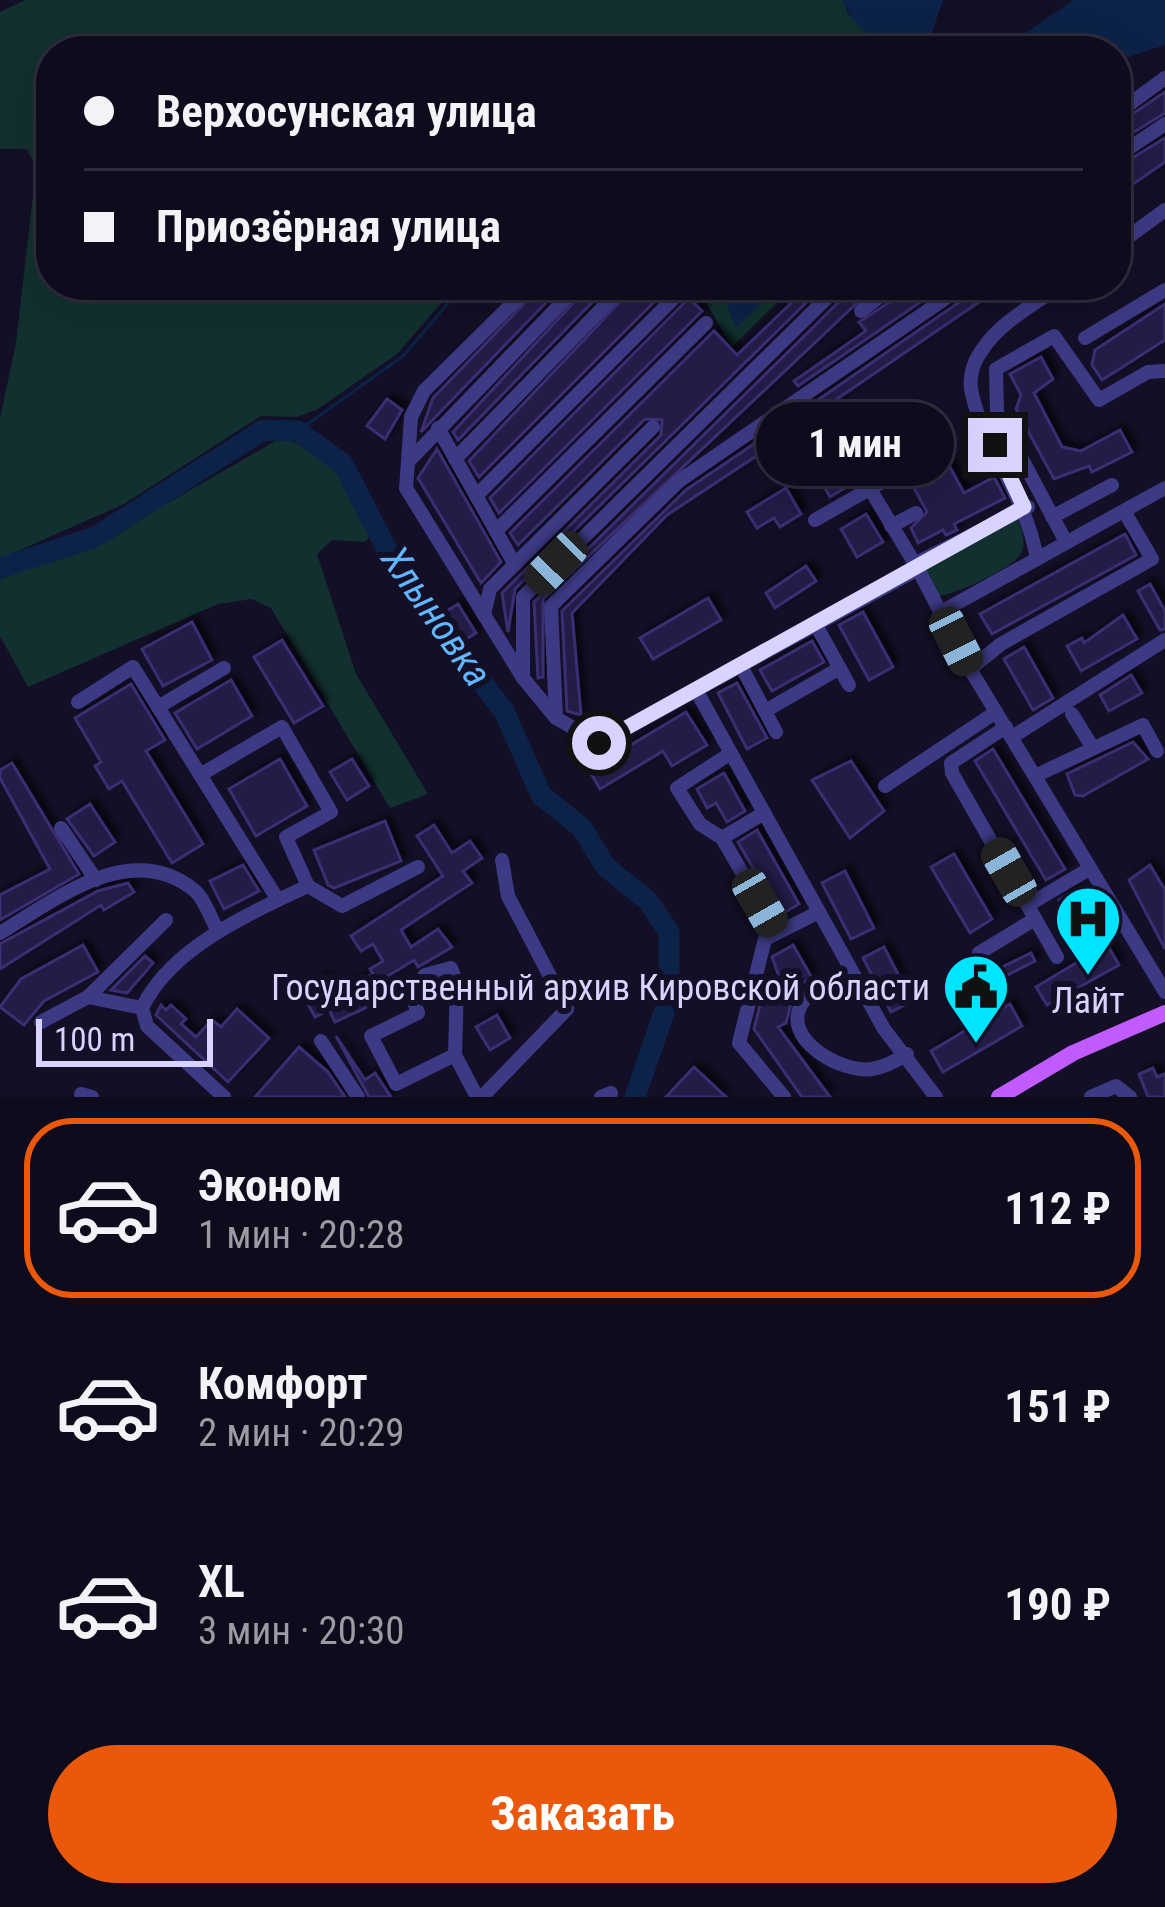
<!DOCTYPE html>
<html lang="ru">
<meta charset="utf-8">
<style>
:root{--surface:#0e0b1c;--page:#1c1929;--text:#f1f3f6;--muted:#9b9ba3;--line:#2e2b3b;--accent:#ea580c}
body{margin:0;font-family:"Roboto Condensed",sans-serif;background:var(--page);color:var(--text);height:100vh;display:flex;flex-direction:column;font-size:45px;white-space:nowrap}
*{box-sizing:border-box;margin:0}
p{font-size:39px;color:var(--muted)}
.icon{flex:none;width:66px;height:66px;fill:none;stroke:currentColor;stroke-width:2;stroke-linecap:round;stroke-linejoin:round}
.map{position:relative;height:1097px;overflow:hidden}
.panel{display:flex;flex-direction:column;background:var(--surface);flex:1}
.panel>*{flex:none}
.banner{position:absolute;left:36px;top:36px;width:1095px;height:264px;border-radius:48px;box-shadow:0 12px 48px #0002,0 0 0 3px var(--line);display:grid;align-content:center;height:264px;padding:0 48px;background:var(--surface)}
.scale{position:absolute;left:36px;bottom:30px;width:177px;box-sizing:border-box;padding-left:12px;border:6px solid #d9d4ff;border-top:0;font-size:33px;line-height:42px;white-space:nowrap;color:#d9d4ff;-webkit-text-stroke:9px #130f26;paint-order:stroke}
.end{position:absolute;width:54px;height:54px;margin:-27px;border:15px solid #d9d4ff;background:#111;box-shadow:0 0 0 6px #111}
.from{border-radius:50%}
.bubble{position:absolute;height:84px;border-radius:42px;background:var(--surface);box-shadow:0 12px 48px #0002,0 0 0 3px var(--line);font-size:39px;font-weight:700;line-height:84px;text-align:center}
.car{position:absolute;width:36px;height:72px;margin:-36px -18px;border-radius:15px;box-shadow:0 0 9px 3px #0007;background:linear-gradient(#222 24%,#8ab4d8 0 40%,#222 0 76%,#8ab4d8 0 86%,#222 0)}
.banner b{display:flex;align-items:center;gap:42px;height:114px;font-size:45px}
.banner b+b{border-top:3px solid var(--line)}
.banner i{width:30px;height:30px;background:var(--text)}
ul{padding:21px 0 0;list-style:none}
li{display:flex;align-items:center;gap:36px;height:180px;margin:0 24px 18px;padding:0 24px;border:6px solid transparent;border-radius:48px}
li div{flex:1}
li b{display:block;font-size:45px}
li em{font-style:normal;font-weight:700}
li.active{border-color:var(--accent)}
li>.icon{width:108px;height:108px;stroke-width:1.5}
.button{display:flex;gap:24px;margin-top:auto;padding:24px 48px}
.button a{flex:1;height:138px;border-radius:72px;background:var(--accent);color:#fff;font-size:48px;font-weight:700;line-height:138px;text-align:center}
.map>svg:first-child{display:block}
.green{fill:#12302f}
.water{fill:#0c2248}
.lines{fill:none;stroke-linecap:round;stroke-linejoin:round}
.stream{stroke:#0c2248;stroke-width:3}
.river{stroke:#0c2248;stroke-width:21}
.building{fill:#241b47;stroke:#3b2d73;stroke-width:3;filter:url(#shadow)}
.minor{stroke:#3d3a85;stroke-width:14}
.major{stroke:#c25bff;stroke-width:16}
.route{stroke:#d9d4ff;stroke-width:15}
.labels{text-anchor:middle;stroke-width:12;stroke-linejoin:round;paint-order:stroke}
.poi-label{font-size:36px;fill:#d9d4ff;stroke:#130f26;text-anchor:end}
.water-label{font-size:39px;font-style:italic;fill:#62b6ff;stroke:#130f26}
</style>
<div class="map">
<svg width="1165" height="1097" viewBox="0 0 1165 1097">
<defs>
<filter id="shadow"><feDropShadow dx="5.5" dy="-5.5" stdDeviation="3" flood-color="#0009"/></filter>
</defs>
<rect width="100%" height="100%" fill="#130f26"/>
<g class="green">
<polygon points="25,0 843,0 848,14 898,47 929,41 938,51 51,51 51,285 457,285 397,354 318,409 297,417 261,416 124,504 0,559 0,418 16,343 36,168 27,149 0,149 0,12"/>
<polygon points="696,285 795,285 732,347"/>
<polygon points="284,436 342,471 373,533 365,542 332,540 317,554 356,674 428,794 390,808 271,608 252,599 218,604 28,687 0,636 0,579 93,546"/>
<path d="M1016 516C1021 527 1028 544 1020 555 1012 568 953 596 938 596L921 566Z"/>
</g>
<g class="water">
<path d="M843 0H943L929 41C891 49 858 40 843 0Z"/>
<polygon points="1073,0 1165,0 1165,45 1116,61 1116,51 978,51 1027,32"/>
<polygon points="733,285 780,285 736,328 726,302"/>
</g>
<g class="lines">
<polyline class="stream" points="298,431 403,356 464,285"/>
<polyline class="river" points="0,568 95,537 263,430 298,431 343,464 404,583 504,711 541,795 582,828 606,867 648,901 669,932 669,998 635,1097"/>
</g>
<g class="building">
<polygon points="1165,92 1165,113 1116,143 1116,125"/>
<polygon points="1165,138 1165,162 1116,196 1116,168"/>
<polygon points="542,285 558,290 421,432 433,398"/>
<polygon points="590,285 609,285 458,440 453,432"/>
<polygon points="636,285 671,285 479,477 469,461"/>
<polygon points="810,285 824,285 515,589 508,632 502,593 661,435 662,420 645,419 518,545 510,533 714,331 737,355"/>
<polygon points="856,285 876,285 543,599 543,677 538,678 534,602"/>
<polygon points="906,285 941,288 798,386 794,381 866,331 859,322 902,294"/>
<polygon points="976,285 1004,285 809,418 802,411 971,294"/>
<polygon points="689,298 702,311 499,513 490,498"/>
<polygon points="1165,304 1165,340 1102,380 1092,365 1095,350"/>
<polygon points="1041,357 1053,379 1034,393 1062,447 1081,451 1120,430 1132,452 1092,472 1089,466 1054,479 1016,409 1021,395 1010,374"/>
<polygon points="387,399 402,410 385,439 367,426"/>
<polygon points="924,419 964,493 994,477 1005,498 954,524 957,530 946,535 943,530 918,543 911,528 927,512 913,486 932,476 914,441 896,451 889,438"/>
<polygon points="770,433 776,443 667,515 572,613 581,715 567,711 562,611 686,490"/>
<polygon points="828,444 851,484 830,497 807,456"/>
<polygon points="437,449 501,562 481,583 418,478"/>
<polygon points="786,488 801,514 780,527 774,518 757,528 747,512"/>
<polygon points="866,514 883,542 857,557 841,529"/>
<polygon points="1125,534 1136,555 992,634 980,614"/>
<polygon points="806,566 816,581 775,608 766,593"/>
<polygon points="1150,584 1165,611 1165,629 1160,630 1138,591"/>
<polygon points="708,598 721,620 653,659 640,638"/>
<polygon points="458,604 476,633 463,641 445,612"/>
<polygon points="863,612 893,667 869,680 839,625"/>
<polygon points="1123,615 1137,639 1081,671 1067,646 1082,638 1084,643"/>
<polygon points="192,622 212,660 163,686 142,649"/>
<polygon points="282,640 323,706 294,723 254,657"/>
<polygon points="812,641 824,662 772,691 760,670"/>
<polygon points="1024,647 1053,698 1033,710 1004,659"/>
<polygon points="1131,675 1142,693 1109,711 1100,695"/>
<polygon points="231,680 252,716 197,749 175,713"/>
<polygon points="737,683 767,738 747,749 718,693"/>
<polygon points="131,684 165,740 146,751 203,844 172,863 122,781 109,789 95,766 101,762 75,718"/>
<polygon points="686,712 707,745 672,766 663,751 600,789 589,770"/>
<polygon points="1133,742 1148,759 1083,796 1075,795 1067,774"/>
<polygon points="993,749 1065,869 1046,880 975,761"/>
<polygon points="280,759 307,806 256,836 229,789"/>
<polygon points="352,759 369,786 347,800 330,772"/>
<polygon points="851,761 884,811 850,838 812,780"/>
<polygon points="12,763 79,874 0,920 0,895 50,869 0,778 0,770"/>
<polygon points="724,773 745,811 727,822 716,803 707,808 697,789"/>
<polygon points="90,804 115,842 94,856 67,819"/>
<polygon points="385,821 401,861 334,888 328,885 314,850"/>
<polygon points="434,825 452,853 470,841 482,858 463,871 472,883 401,930 411,947 438,929 452,947 418,967 414,960 373,985 380,1001 335,1022 329,1010 315,1017 308,1004 323,996 316,981 325,978 339,989 373,974 370,969 383,961 373,944 361,951 351,936 443,876 417,836"/>
<polygon points="757,830 799,904 780,915 738,842"/>
<polygon points="954,854 992,919 970,933 931,867"/>
<polygon points="243,865 259,891 224,909 210,881"/>
<polygon points="1150,865 1165,890 1165,949 1129,880"/>
<polygon points="845,871 874,928 851,939 822,883"/>
<polygon points="128,883 134,892 104,910 101,905 0,969 0,944 98,891"/>
<polygon points="1075,890 1119,965 1047,1005 1036,987 1091,954 1059,900"/>
<polygon points="83,945 98,972 44,1001 24,1025 0,1007 21,979"/>
<polygon points="793,945 812,978 787,992 792,999 786,1023 778,1027 830,1097 802,1097 754,1029 766,981 782,985 772,957"/>
<polygon points="884,947 912,1001 891,1012 863,958"/>
<polygon points="1031,953 1035,961 966,996 961,987"/>
<polygon points="145,956 153,963 127,993 111,990"/>
<polygon points="1010,1004 1022,1026 943,1072 931,1051"/>
<polygon points="161,1005 166,1010 171,1005 186,1019 181,1024 196,1037 212,1020 221,1027 237,1009 269,1038 228,1082 156,1015"/>
<polygon points="497,1015 510,1038 490,1050 476,1027"/>
<polygon points="336,1036 365,1080 375,1073 391,1097 369,1097"/>
<polygon points="299,1047 328,1072 345,1097 255,1097"/>
<polygon points="694,1067 726,1097 666,1097"/>
<polygon points="1153,1068 1157,1077 1165,1074 1165,1097 1148,1097 1139,1074"/>
</g>
<g class="lines">
<g class="minor">
<polyline points="1116,114 1165,78"/>
<polyline points="1116,157 1165,124"/>
<polyline points="1116,246 1165,210"/>
<polyline points="579,285 408,462 406,488 523,678 556,718 599,743 918,569 970,669 1165,992"/>
<polyline points="861,311 895,285"/>
<polyline points="1085,338 1165,290"/>
<polyline points="438,428 515,565"/>
<polyline points="455,459 625,285"/>
<polyline points="408,462 411,417 424,391 531,285"/>
<polyline points="870,489 918,569 922,560 1028,507"/>
<polyline points="476,496 679,293"/>
<polyline points="1052,517 1112,485"/>
<polyline points="815,520 908,467"/>
<polyline points="891,526 916,513"/>
<polyline points="496,531 706,323"/>
<polyline points="1066,542 997,412 996,369 1054,336 1099,400 1148,372 1165,371"/>
<path d="M1037 559C1026 495 985 451 972 394 968 379 973 362 982 350 1000 322 1035 304 1061 285"/>
<polyline points="941,612 1165,488"/>
<polyline points="484,615 490,589 653,427"/>
<polyline points="816,625 849,685"/>
<polyline points="741,666 776,732"/>
<polyline points="970,669 1001,644 1152,559 1124,511"/>
<polyline points="523,675 523,597 840,285"/>
<polyline points="696,690 884,1029 936,1097"/>
<path d="M78 702 133 667 278 900C228 924 167 956 142 1008L147 1026 224 1097"/>
<polyline points="158,707 224,668"/>
<polyline points="765,711 840,668"/>
<polyline points="1072,714 1091,745"/>
<polyline points="556,718 551,606 679,481 965,285"/>
<polyline points="1006,727 951,763 952,773 1057,957"/>
<polyline points="1012,737 1165,640"/>
<polyline points="731,753 677,788 700,824 722,838 777,933"/>
<polyline points="200,775 282,727 331,812 286,837 308,886 278,900"/>
<polyline points="1035,776 1143,725 1157,751"/>
<polyline points="885,786 996,712"/>
<polyline points="61,828 96,880"/>
<polyline points="722,838 764,813"/>
<polyline points="308,886 342,906 418,867"/>
<polyline points="1028,905 1089,869"/>
<path d="M0 933C56 899 131 839 194 890 204 898 211 918 217 930"/>
<polyline points="979,953 1035,919"/>
<path d="M851 970C836 979 813 988 803 1002 778 1038 842 1074 872 1069 885 1067 896 1061 907 1054"/>
<polyline points="88,997 166,920"/>
<polyline points="41,1022 88,997 142,1008"/>
<polyline points="321,1041 358,1097"/>
<polyline points="455,1055 457,984 451,968 425,975 412,996 418,1013 371,1036 396,1084 455,1055 477,1097"/>
<polyline points="81,1094 92,1097"/>
<polyline points="482,1097 567,1009 508,896 502,860"/>
<polyline points="601,1097 611,1093"/>
<polyline points="784,1097 739,1043 765,939 819,912"/>
<polyline points="1091,1097 1116,1086 1130,1097"/>
</g>
<polyline class="major" points="999,1097 1073,1053 1165,1013"/>
</g>
<g class="lines">
<polyline class="route" points="599,743 1024,507 995,445"/>
</g>
<defs>
<g id="hospital-pin" transform="scale(3.45)"><path d="M0 17L-7.5 6A9.5 9.5 0 1 1 7.5 6Z" fill="#00e5ff" stroke="#130f26"/><path d="M-5-5h3v3.5h4V-5h3V5h-3V1.5h-4V5h-3Z" fill="#111"/></g>
<g id="civic-pin" transform="scale(3.45)"><path d="M0 17L-7.5 6A9.5 9.5 0 1 1 7.5 6Z" fill="#00e5ff" stroke="#130f26"/><path d="M-.6-6.5H3V-4.5H.6V-3L4-1V1h2V6H-6V1h2V-1L-.6-3ZM-1.2 2.5V6h2.4V2.5Z" fill="#111"/></g>
</defs>
<g fill-rule="evenodd">
<use href="#hospital-pin" x="1088" y="919"/>
<use href="#civic-pin" x="976" y="987"/>
</g>
<g class="labels">
<g class="poi-label">
<text x="930" y="1000">Государственный архив Кировской области</text>
<text x="1088" y="1013" text-anchor="middle">Лайт</text>
</g>
<g class="water-label">
<text transform="translate(437 616) rotate(55)" y="14">Хлыновка</text>
</g>
</g>
</svg>
<div class="scale">100 m</div>
<i class="end from" style="left:599px;top:743px"></i>
<i class="end" style="left:995px;top:445px"></i>
<div class="bubble" style="left:756px;top:402px;width:198px">1 мин</div>
<i class="car" style="left:556px;top:563px;rotate:224deg"></i>
<i class="car" style="left:956px;top:641px;rotate:153deg"></i>
<i class="car" style="left:1009px;top:872px;rotate:330deg"></i>
<i class="car" style="left:760px;top:903px;rotate:150deg"></i>
<div class="banner">
<b><i class="from"></i>Верхосунская улица</b>
<b><i></i>Приозёрная улица</b>
</div>
</div>
<section class="panel">
<ul>
<li class="active"><svg class="icon" aria-label="car" viewBox="0 0 24 24"><path d="M5 17H2v-5l4-1 3-4h7l3 4 3 1v5h-3M9 17h6M6 11h13"/><circle cx="7" cy="17" r="2"/><circle cx="17" cy="17" r="2"/></svg><div><b>Эконом</b><p>1 мин · 20:28</p></div><em>112 ₽</em></li>
<li><svg class="icon" aria-label="car" viewBox="0 0 24 24"><path d="M5 17H2v-5l4-1 3-4h7l3 4 3 1v5h-3M9 17h6M6 11h13"/><circle cx="7" cy="17" r="2"/><circle cx="17" cy="17" r="2"/></svg><div><b>Комфорт</b><p>2 мин · 20:29</p></div><em>151 ₽</em></li>
<li><svg class="icon" aria-label="car" viewBox="0 0 24 24"><path d="M5 17H2v-5l4-1 3-4h7l3 4 3 1v5h-3M9 17h6M6 11h13"/><circle cx="7" cy="17" r="2"/><circle cx="17" cy="17" r="2"/></svg><div><b>XL</b><p>3 мин · 20:30</p></div><em>190 ₽</em></li>
</ul>
<div class="button"><a>Заказать</a></div>
</section>
